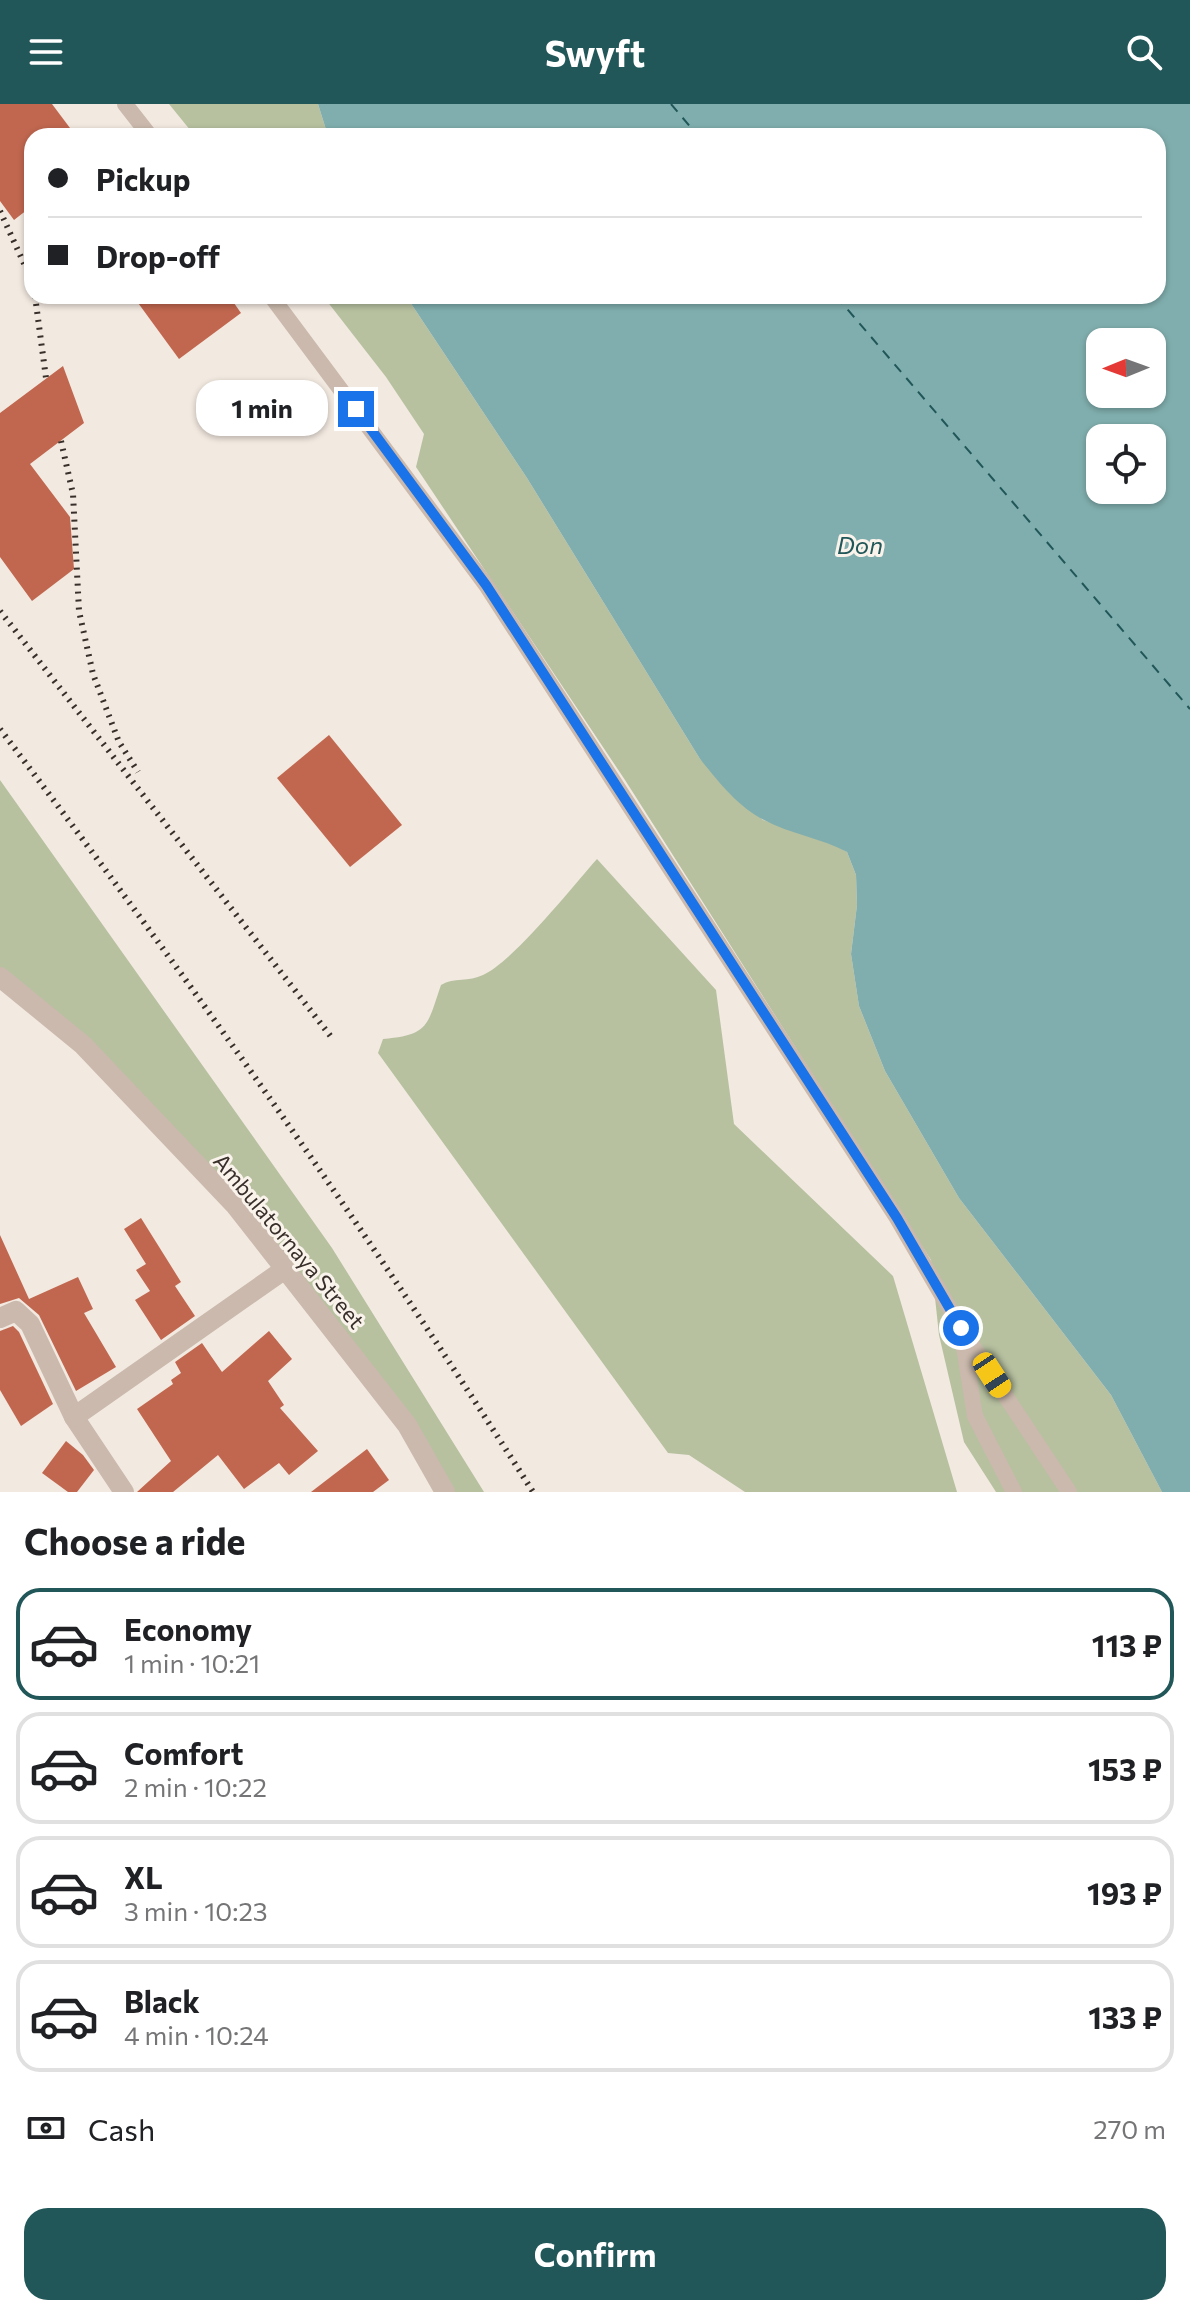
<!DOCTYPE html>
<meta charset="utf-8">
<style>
:root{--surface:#fff;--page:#f2f2f2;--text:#202124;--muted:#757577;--line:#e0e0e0;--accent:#215759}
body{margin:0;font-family:Commissioner,sans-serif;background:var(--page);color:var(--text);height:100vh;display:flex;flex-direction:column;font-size:30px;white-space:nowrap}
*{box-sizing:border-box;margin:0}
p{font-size:26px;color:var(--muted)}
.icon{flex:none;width:44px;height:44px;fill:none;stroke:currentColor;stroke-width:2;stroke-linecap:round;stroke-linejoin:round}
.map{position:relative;height:1388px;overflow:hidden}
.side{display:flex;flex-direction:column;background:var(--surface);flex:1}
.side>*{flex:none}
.top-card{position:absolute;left:24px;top:24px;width:1142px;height:176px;border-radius:24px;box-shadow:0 2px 6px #0004;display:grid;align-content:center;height:176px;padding:0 24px;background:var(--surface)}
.needle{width:52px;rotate:269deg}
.tools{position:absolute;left:1086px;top:224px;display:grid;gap:16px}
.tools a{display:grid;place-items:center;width:80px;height:80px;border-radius:16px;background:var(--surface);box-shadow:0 2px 6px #0004;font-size:40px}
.end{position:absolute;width:36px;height:36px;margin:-18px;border:10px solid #1a73e8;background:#fff;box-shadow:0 0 0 4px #fff}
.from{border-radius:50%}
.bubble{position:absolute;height:56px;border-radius:24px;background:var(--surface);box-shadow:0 2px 6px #0004;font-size:26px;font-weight:700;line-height:56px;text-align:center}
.car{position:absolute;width:24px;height:48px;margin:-24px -12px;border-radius:10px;box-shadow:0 0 6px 2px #0007;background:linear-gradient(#f5c518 24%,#345 0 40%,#f5c518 0 76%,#345 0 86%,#f5c518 0)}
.top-card b{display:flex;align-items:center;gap:28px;height:76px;font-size:30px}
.top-card b+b{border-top:2px solid var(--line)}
.top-card i{width:20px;height:20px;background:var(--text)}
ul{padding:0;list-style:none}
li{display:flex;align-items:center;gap:24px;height:112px;margin:0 16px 12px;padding:0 8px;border:4px solid var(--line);border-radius:24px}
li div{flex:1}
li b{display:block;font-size:30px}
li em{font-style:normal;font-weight:700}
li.current{border-color:var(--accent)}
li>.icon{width:72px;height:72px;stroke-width:1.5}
h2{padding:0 24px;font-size:36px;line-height:96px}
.pay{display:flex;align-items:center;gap:20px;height:88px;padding:0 24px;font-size:30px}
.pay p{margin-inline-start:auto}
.cta{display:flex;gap:16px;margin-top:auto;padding:16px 24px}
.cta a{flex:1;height:92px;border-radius:24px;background:var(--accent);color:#fff;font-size:32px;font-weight:700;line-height:92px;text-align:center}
header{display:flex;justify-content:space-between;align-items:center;height:104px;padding:0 24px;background:var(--accent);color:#fff;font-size:36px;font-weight:700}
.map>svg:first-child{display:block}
.green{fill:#b7c1a0}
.water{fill:#80aeae;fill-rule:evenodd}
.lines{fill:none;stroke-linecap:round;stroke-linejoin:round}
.ferry{stroke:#215759;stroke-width:2;stroke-dasharray:10 8;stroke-linecap:butt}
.building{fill:#c1674f}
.lane{stroke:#cab9ac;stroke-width:16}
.street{stroke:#cab9ac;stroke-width:20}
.rail{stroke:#382e2a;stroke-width:6;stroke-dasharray:2 6;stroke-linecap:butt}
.route{stroke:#1a73e8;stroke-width:10}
.labels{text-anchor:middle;stroke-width:6;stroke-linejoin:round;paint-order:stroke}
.street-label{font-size:22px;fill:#382e2a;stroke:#faf3ec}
.water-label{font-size:24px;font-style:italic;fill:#215759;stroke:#faf3ec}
</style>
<header><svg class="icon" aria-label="menu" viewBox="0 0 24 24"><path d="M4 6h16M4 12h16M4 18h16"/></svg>Swyft<svg class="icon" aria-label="search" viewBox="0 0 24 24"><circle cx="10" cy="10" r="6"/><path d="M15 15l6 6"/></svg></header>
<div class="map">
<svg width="1190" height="1388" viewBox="0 0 1190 1388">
<rect width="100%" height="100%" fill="#f2e9e0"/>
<g class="green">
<polygon points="169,0 318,0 328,32 195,32"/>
<polygon points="323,192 406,192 527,374 700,655 763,716 827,737 847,748 856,771 857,801 851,850 859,902 885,967 959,1094 1111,1291 1162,1388 996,1388 964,1338 939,1231 931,1156 625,676 416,363 424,330 386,273"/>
<polygon points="0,676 332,1144 484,1388 445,1388 235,1101 0,873"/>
<path d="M597 755 716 886 734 1020 893 1172 957 1388H745L689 1351 668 1349 378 949 383 935C429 931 427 922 441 881 454 873 469 878 483 871 514 857 572 783 597 755Z"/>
</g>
<path class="water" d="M318 0H1190V1388H1162L1111 1291 959 1094 885 967 859 902 851 850 857 801 856 771 847 748C821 734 790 730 764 716 738 703 718 677 700 655L527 374 406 192H1158V32H328ZM1100 238H1152V290H1100ZM1100 334H1152V386H1100Z"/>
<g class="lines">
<g class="ferry">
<polyline points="671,0 698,32"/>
<polyline points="836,192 1190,605"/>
</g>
</g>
<g class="building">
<polygon points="0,0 52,0 76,32 32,32 32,102 14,116 0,97"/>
<polygon points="133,192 229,192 241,209 179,255"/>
<polygon points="63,262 84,319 30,360 70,413 74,465 32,497 0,453 0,309"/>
<polygon points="329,631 402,721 350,763 277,674"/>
<polygon points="141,1114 181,1178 175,1182 195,1212 161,1236 135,1196 150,1187 136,1166 146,1160 124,1125"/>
<polygon points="0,1131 29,1195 78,1173 93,1205 84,1209 116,1263 76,1287 39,1211 19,1194 0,1200"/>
<polygon points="13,1222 19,1228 53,1300 21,1322 0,1286 0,1227"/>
<polygon points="269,1227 292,1255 268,1277 284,1301 280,1304 318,1347 289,1371 279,1359 244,1385 218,1351 173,1388 137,1388 171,1357 137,1305 173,1280 171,1276 181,1269 175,1258 202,1239 222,1268"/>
<polygon points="66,1337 83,1351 94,1366 77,1388 68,1388 42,1369"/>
<polygon points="367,1345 389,1376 373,1388 311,1388"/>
</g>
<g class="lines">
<g class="lane">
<polyline points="125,0 150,32"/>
<polyline points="271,192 486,481 897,1114 961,1224 975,1312 1014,1388"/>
<polyline points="964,1229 1069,1388"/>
</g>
<g class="street">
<polyline points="0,873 83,941 235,1101 407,1321 445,1388"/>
<polyline points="0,1214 16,1207 30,1220 74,1313 124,1388"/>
<polyline points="74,1313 285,1165"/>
</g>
<g class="rail">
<polyline points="0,107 32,177"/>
<polyline points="35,192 46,274"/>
<polyline points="61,337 73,390 79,507 93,570 119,638 138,668"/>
<polyline points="0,507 332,934"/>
<path d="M0 625C187 872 367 1126 533 1388"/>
</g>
</g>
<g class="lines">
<polyline class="route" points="356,305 486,481 897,1114 961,1224"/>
</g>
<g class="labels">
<g class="street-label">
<text transform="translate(289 1137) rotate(50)" y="8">Ambulatornaya Street</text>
</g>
<g class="water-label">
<text x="860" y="450">Don</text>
</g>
</g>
</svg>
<div class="tools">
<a><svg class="needle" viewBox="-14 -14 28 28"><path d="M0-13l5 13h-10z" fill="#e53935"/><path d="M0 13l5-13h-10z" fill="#757577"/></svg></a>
<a><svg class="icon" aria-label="locate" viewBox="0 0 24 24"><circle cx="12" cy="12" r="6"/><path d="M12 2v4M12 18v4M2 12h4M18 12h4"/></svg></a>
</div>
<i class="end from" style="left:961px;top:1224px"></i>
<i class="end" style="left:356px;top:305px"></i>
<div class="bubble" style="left:196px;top:276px;width:132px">1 min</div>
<i class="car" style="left:992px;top:1271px;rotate:147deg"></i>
<div class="top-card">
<b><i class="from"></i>Pickup</b>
<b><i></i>Drop-off</b>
</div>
</div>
<section class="side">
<h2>Choose a ride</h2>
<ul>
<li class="current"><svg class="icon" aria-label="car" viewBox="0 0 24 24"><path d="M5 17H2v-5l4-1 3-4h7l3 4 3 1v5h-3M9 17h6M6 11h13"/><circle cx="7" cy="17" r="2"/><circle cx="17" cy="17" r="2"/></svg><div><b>Economy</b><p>1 min · 10:21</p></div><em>113 ₽</em></li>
<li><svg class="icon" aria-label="car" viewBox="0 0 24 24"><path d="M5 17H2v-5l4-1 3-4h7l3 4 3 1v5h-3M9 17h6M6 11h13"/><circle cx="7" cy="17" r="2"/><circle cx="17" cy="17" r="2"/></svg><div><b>Comfort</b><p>2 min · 10:22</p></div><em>153 ₽</em></li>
<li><svg class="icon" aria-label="car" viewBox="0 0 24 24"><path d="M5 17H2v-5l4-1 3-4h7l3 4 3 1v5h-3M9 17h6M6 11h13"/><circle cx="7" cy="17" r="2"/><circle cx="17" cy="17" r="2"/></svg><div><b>XL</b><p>3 min · 10:23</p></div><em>193 ₽</em></li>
<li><svg class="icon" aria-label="car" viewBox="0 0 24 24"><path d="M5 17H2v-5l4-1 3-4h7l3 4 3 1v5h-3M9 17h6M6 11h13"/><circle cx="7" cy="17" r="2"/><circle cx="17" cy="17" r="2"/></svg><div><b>Black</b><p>4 min · 10:24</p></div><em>133 ₽</em></li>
</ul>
<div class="pay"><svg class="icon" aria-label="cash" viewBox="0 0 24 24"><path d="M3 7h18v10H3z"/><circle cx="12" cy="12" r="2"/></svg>Cash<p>270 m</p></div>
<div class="cta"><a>Confirm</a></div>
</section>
